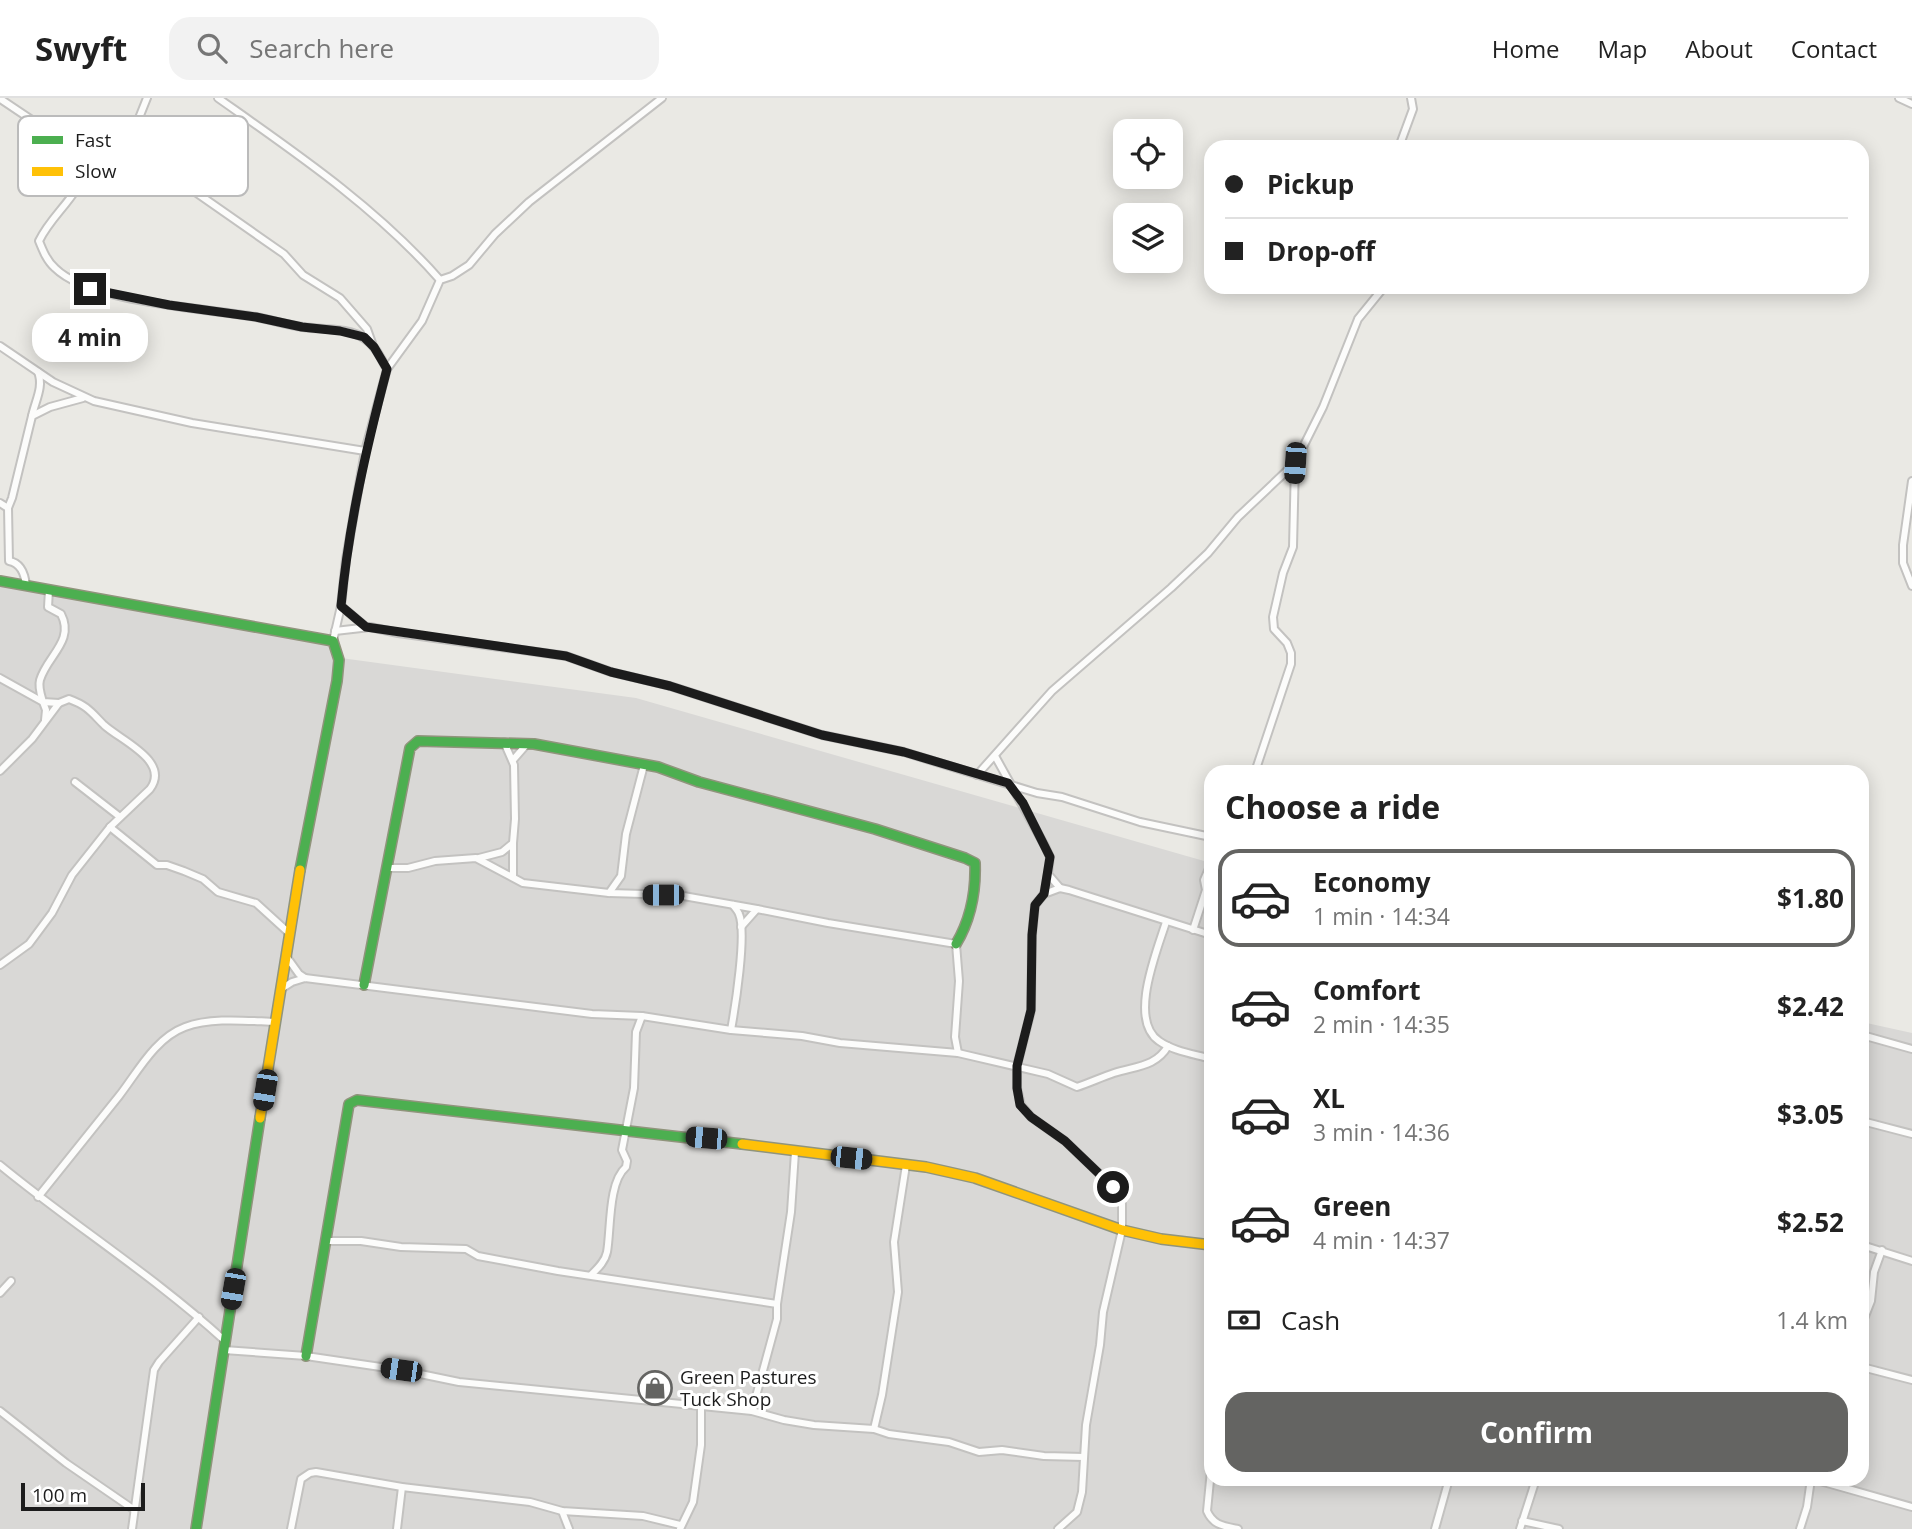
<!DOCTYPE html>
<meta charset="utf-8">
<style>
:root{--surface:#fff;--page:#f2f2f2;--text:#222;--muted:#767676;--line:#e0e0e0;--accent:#646462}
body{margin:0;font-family:"Open Sans",sans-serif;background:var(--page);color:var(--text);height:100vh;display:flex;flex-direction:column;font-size:26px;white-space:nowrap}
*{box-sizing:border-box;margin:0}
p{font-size:23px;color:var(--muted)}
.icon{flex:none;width:38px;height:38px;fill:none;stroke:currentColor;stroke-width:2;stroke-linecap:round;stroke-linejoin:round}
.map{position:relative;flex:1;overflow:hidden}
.side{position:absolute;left:1204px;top:667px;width:665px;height:721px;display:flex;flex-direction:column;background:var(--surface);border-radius:21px;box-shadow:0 4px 18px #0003}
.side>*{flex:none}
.banner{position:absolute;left:1204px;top:42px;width:665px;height:154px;border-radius:21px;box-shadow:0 4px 18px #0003;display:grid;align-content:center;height:154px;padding:0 21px;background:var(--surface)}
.buttons{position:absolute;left:1113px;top:21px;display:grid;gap:14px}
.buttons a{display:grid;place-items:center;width:70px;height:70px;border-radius:14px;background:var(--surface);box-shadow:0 4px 18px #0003;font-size:35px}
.scale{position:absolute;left:21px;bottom:18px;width:124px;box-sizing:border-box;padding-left:7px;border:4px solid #1c1c1c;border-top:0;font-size:19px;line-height:24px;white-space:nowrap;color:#1c1c1c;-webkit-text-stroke:5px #fff;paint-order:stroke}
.end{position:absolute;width:32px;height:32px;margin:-16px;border:9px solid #1c1c1c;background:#fff;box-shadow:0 0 0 4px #fff}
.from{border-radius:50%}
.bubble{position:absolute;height:49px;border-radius:21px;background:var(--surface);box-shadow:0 4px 18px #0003;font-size:23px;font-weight:700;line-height:49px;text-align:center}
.car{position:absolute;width:21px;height:42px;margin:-21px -10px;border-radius:9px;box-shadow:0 0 5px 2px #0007;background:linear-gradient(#222 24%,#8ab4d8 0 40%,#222 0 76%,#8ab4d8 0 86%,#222 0)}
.banner b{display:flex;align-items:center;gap:24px;height:66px;font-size:26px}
.banner b+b{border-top:2px solid var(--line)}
.banner i{width:18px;height:18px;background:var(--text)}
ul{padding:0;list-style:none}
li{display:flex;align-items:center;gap:21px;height:98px;margin:0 14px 10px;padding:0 7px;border:4px solid transparent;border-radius:21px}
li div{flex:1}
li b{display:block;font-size:26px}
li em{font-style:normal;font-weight:700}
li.on{border-color:var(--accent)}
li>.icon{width:63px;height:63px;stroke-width:1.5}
h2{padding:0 21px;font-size:32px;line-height:84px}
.pay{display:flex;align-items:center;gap:18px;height:77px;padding:0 21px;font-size:26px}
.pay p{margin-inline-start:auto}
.action{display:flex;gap:14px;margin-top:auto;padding:14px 21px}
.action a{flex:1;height:80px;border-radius:21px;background:var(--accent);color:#fff;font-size:28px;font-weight:700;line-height:80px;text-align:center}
header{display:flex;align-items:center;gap:42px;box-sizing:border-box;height:98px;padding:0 35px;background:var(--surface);border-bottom:2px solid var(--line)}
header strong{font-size:33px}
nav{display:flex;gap:38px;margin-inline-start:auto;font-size:24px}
.search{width:490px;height:63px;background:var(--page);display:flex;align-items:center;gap:18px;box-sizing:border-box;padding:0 24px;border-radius:21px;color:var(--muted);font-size:26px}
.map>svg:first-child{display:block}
.residential{fill:#d9d8d6}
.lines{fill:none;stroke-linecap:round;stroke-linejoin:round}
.street-casing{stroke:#c3c2c0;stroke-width:10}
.fast-casing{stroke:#90947c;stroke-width:12}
.slow-casing{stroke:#90947c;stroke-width:12}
.street{stroke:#fcfcfb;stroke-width:6}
.fast{stroke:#4caf50;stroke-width:9}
.slow{stroke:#ffc107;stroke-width:9}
.route{stroke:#1c1c1c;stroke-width:9}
.labels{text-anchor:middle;stroke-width:6;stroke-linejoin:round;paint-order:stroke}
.poi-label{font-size:19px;fill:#1c1c1c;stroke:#fff;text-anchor:start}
.key{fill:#fff;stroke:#bbb;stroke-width:2}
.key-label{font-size:19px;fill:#1c1c1c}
</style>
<header>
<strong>Swyft</strong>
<div class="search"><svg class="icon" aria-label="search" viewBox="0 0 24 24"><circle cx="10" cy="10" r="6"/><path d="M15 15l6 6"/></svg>Search here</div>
<nav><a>Home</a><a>Map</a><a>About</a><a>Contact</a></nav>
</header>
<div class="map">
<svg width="1912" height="1431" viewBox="0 0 1912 1431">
<rect width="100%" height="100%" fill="#eae9e4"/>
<polygon class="residential" points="0,483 333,543 341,560 636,600 1211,765 1211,1381 1862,1381 1862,924 1912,935 1912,1431 0,1431"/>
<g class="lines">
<g class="street-casing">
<g id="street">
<path d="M218 0C296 55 377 110 440 182"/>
<polyline points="1899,0 1912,6"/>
<path d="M2 2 75 51 86 66C80 99 53 114 39 143 43 153 47 163 55 170 90 205 206 210 256 219 272 222 287 227 303 229 322 232 349 229 365 241 376 248 381 261 387 271"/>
<polyline points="116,44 138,54 284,156 303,177 340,200 367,231 372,245"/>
<polyline points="1399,49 1413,11 1411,0"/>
<polyline points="86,66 116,44 137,25 147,0"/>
<polyline points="0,248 53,284 94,303 192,325 365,353"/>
<path d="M32 318C35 303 44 289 38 274"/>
<polyline points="1912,383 1903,447 1903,465 1912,488"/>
<polyline points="0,405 8,410 12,400 32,318 50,309 83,300"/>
<path d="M8 410 9 463C21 465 25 477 26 488"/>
<path d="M49 492 48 509 61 516C75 543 47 558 40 582 38 589 41 597 43 604L59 605"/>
<polyline points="341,508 366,529"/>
<polyline points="335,533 370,529 398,535 566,558 611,574 670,588 822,637 904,654 1037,695 1062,699 1140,724 1211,739"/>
<polyline points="333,543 341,508 346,461 365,353 387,271 422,223 440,182 452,178 469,167 495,136 529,104 662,0"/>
<polyline points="0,580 43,604 46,612 45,622"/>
<polyline points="995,658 1045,748 1050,759 1048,776 1060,790"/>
<polyline points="513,662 527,646"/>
<path d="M0 673 32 641 59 605 69 601C88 608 91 614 104 627 120 642 171 663 150 691L110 729 72 777 52 815 29 846 0 867"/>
<polyline points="1255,674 1291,566 1291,555 1287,545 1274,531 1273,519 1283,475 1293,449 1295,365"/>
<polyline points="977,677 1052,593 1171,490 1208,455 1238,419 1295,365 1323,309 1358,221 1384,189"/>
<polyline points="75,684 120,719"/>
<polyline points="110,729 157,767 167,767 184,773 203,781 218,794 256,805 289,835"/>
<polyline points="513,745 513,779"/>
<polyline points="479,760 502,754 513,745 515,721 514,667 504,644"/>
<polyline points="387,770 408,770 435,763 476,760 523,785 609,795 678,797 757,811 741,829"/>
<polyline points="609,795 621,778 626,736 644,667"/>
<polyline points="1044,796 1048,776"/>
<polyline points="757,811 828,825 956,846 959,883 955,939 958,955"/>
<path d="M1166 824C1157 853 1128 922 1159 943 1173 953 1194 956 1211 961"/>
<polyline points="1193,832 1206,792 1204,782 1211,766"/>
<polyline points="286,858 299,876 305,880"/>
<path d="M281 891 292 884 305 880 592 916 642 918 731 932 802 938 840 945 958 955 1048 976 1077 989C1089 985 1102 979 1114 975 1135 968 1156 969 1168 948"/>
<path d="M731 932C735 910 747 835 739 816 738 813 735 810 733 807"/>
<polyline points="1862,937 1912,951"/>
<polyline points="1862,1023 1912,1036"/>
<path d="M0 1067C73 1127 154 1178 224 1242"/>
<path d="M38 1099C65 1065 92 1032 119 998 137 975 155 940 185 929 212 919 247 923 276 924"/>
<polyline points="326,1143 361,1143 401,1149 466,1151 478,1158 558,1173 777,1206"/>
<polyline points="1862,1147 1912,1163"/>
<path d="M591 1177C597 1171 605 1164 607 1154 611 1132 608 1084 626 1069L627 1063 622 1052 634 990 636 934 642 918"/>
<polyline points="0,1195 11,1183"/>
<polyline points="1862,1226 1871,1203 1874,1174 1882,1152"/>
<polyline points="224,1252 306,1258 401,1272 459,1284 752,1313 784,1322 814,1327 874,1331 889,1336 949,1344 979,1354 1002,1352 1044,1358 1084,1359"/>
<polyline points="1862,1269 1912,1282"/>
<polyline points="0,1313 66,1365 133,1411"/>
<polyline points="752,1313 777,1221 777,1206 791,1114 795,1054"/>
<polyline points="874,1331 882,1297 898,1194 894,1144 906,1067"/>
<path d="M1211 1372 1207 1413C1213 1427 1223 1428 1238 1431"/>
<polyline points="1813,1381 1912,1409"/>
<polyline points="562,1413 569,1431"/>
<polyline points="1522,1423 1559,1431"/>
<polyline points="132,1431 154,1272 159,1264 199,1219"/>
<polyline points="291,1431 301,1381 310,1375 316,1374 402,1389 530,1404 562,1413 643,1418 680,1427"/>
<polyline points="397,1431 402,1389"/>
<polyline points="680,1431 693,1404 701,1347 701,1308"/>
<polyline points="1058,1431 1077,1414 1082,1394 1086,1327 1100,1247 1103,1214 1122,1132 1122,1106 1120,1097 1113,1089 1065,1043 1031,1019 1021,1007 1017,990 1017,968 1031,913 1032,837 1035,807 1044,796 1060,790 1069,792 1211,837"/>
<polyline points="1435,1431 1449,1381"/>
<polyline points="1520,1431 1536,1381"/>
<polyline points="1800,1431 1807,1409 1811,1381"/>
</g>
</g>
<g class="fast-casing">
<g id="fast">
<polyline points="0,483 333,543 339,562 337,583 300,772"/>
<path d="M364 887 410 650 418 643 534 646 658 669 699 684 875 731 965 760 975 765C976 794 971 821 956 846"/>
<polyline points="306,1258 349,1006 357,1002 742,1046"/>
<polyline points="196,1431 260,1020"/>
</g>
</g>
<g class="slow-casing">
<g id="slow">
<polyline points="260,1020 300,772"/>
<polyline points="742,1046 926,1069 975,1080 1122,1132 1161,1141 1211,1147"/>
</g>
</g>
<use href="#street" class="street"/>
<use href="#fast" class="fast"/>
<use href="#slow" class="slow"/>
</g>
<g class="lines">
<path class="route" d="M90 191 169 207 256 219 302 229 340 233 364 239 374 249 387 271C366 351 349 425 341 508L366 529 566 558 611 574 670 588 822 637 904 654 1008 685 1023 705 1050 759 1044 796 1035 807 1032 837 1031 912 1017 968V990L1020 1007 1031 1019 1065 1043 1113 1089"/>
</g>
<defs>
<g id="shop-ring" transform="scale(1.75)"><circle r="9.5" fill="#fff" stroke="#646462" stroke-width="1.5"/><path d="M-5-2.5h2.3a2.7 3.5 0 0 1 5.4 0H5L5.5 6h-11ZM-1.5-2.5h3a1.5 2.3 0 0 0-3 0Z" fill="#646462"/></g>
</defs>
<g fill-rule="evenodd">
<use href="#shop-ring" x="655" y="1290"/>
</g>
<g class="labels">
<g class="poi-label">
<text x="680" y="1286">Green Pastures<tspan x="680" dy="22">Tuck Shop</tspan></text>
</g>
</g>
<rect x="18" y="18" width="230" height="80" rx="10" class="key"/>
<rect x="32" y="38" width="31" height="8" fill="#4caf50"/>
<rect x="32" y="69" width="31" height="9" fill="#ffc107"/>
<g class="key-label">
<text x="75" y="49">Fast</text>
<text x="75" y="80">Slow</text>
</g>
</svg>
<div class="buttons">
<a><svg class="icon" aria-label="locate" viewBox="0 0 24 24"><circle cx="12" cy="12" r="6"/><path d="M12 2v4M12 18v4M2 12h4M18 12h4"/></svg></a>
<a><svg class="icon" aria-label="layers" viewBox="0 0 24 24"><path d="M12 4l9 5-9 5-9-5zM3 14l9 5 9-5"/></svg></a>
</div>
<div class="scale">100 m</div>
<i class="end from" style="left:1113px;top:1089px"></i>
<i class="end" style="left:90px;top:191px"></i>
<div class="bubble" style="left:32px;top:215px;width:116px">4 min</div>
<i class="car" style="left:1295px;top:365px;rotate:184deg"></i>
<i class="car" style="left:663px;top:797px;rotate:270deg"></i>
<i class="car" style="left:265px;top:992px;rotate:189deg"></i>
<i class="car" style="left:706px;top:1040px;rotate:275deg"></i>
<i class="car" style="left:851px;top:1060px;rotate:96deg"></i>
<i class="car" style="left:233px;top:1191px;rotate:190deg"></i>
<i class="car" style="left:401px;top:1272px;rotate:278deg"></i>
<div class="banner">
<b><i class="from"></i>Pickup</b>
<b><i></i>Drop-off</b>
</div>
<section class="side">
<h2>Choose a ride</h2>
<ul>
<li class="on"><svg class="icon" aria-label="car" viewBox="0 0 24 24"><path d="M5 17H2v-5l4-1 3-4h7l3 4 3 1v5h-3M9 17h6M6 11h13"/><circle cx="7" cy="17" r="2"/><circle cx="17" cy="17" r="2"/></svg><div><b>Economy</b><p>1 min · 14:34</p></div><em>$1.80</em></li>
<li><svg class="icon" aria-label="car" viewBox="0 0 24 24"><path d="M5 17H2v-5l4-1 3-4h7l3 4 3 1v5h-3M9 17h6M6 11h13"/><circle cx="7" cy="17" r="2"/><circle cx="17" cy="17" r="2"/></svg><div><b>Comfort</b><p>2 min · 14:35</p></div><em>$2.42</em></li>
<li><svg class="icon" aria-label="car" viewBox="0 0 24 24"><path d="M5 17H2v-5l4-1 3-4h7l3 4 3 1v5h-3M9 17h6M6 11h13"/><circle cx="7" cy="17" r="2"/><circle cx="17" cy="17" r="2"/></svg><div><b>XL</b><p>3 min · 14:36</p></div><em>$3.05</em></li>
<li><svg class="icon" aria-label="car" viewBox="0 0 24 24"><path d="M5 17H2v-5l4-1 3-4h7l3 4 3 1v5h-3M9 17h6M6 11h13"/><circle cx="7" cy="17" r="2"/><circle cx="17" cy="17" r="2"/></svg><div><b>Green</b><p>4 min · 14:37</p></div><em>$2.52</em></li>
</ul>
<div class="pay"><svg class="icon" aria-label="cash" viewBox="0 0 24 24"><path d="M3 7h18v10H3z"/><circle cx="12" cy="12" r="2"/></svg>Cash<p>1.4 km</p></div>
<div class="action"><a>Confirm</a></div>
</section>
</div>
